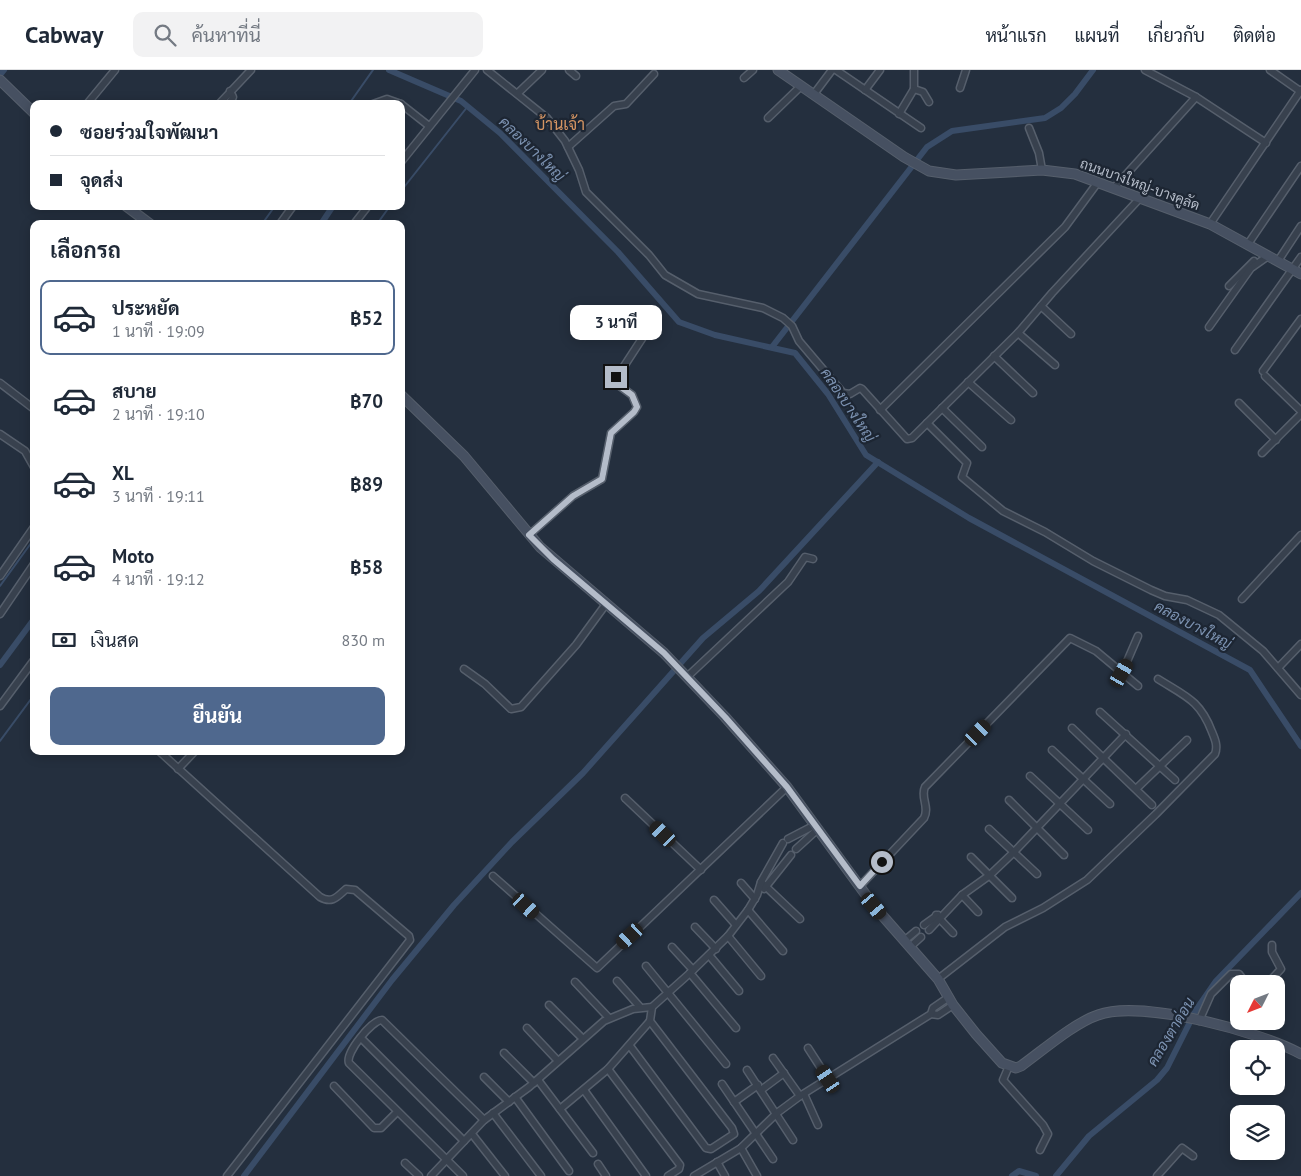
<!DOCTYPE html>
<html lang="th">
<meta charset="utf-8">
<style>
:root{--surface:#fff;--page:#f2f2f3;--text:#1f2937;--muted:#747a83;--line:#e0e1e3;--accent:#4f688e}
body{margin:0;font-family:"PT Sans",Sarabun,sans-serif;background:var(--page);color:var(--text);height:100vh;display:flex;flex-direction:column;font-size:19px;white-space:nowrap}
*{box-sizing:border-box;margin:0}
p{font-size:16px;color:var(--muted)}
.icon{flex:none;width:28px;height:28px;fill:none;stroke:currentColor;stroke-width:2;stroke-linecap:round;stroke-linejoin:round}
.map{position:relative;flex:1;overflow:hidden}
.panel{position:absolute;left:30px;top:150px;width:375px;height:535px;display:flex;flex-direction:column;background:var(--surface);border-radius:10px;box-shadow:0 2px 12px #0003}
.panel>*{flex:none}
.guide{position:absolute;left:30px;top:30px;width:375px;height:110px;border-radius:10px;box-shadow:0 2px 12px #0003;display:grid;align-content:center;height:110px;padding:0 20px;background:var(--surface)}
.needle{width:32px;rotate:228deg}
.controls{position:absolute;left:1230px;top:905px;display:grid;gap:10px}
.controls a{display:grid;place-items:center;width:55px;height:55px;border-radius:10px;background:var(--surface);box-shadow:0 2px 12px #0003;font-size:25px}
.end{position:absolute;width:22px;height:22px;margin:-11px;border:6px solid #b4bcc9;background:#111;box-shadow:0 0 0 2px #111}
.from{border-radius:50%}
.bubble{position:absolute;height:35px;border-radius:10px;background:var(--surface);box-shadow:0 2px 12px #0003;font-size:16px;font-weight:700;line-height:35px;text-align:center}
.car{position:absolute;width:15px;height:30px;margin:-15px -8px;border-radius:6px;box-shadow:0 0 4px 1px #0007;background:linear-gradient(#222 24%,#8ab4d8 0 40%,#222 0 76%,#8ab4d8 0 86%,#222 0)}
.guide b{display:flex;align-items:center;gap:18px;height:48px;font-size:19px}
.guide b+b{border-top:1px solid var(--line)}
.guide i{width:12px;height:12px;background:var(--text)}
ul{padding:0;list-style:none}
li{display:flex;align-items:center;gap:15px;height:75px;margin:0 10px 8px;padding:0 10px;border:2px solid transparent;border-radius:10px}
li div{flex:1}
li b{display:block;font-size:19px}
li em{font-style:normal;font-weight:700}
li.current{border-color:var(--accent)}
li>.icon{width:45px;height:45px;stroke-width:1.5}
h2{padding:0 20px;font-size:22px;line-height:60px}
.pay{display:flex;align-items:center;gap:12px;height:55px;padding:0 20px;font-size:19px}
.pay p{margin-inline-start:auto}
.cta{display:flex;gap:10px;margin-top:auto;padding:10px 20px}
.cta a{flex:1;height:58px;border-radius:10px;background:var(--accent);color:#fff;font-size:20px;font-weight:700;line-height:58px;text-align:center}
header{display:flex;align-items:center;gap:30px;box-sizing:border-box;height:70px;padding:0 25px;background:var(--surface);border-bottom:1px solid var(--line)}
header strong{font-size:24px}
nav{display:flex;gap:28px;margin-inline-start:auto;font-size:18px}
.search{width:350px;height:45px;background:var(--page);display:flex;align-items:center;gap:12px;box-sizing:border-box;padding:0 18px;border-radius:10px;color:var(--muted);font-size:19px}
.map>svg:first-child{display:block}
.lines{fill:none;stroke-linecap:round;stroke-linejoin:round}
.stream{stroke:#394c67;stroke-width:2}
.canal{stroke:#394c67;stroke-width:6}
.street-casing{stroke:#565f6c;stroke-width:9}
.secondary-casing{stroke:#565f6c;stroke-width:11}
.street{stroke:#38414e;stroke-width:6}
.secondary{stroke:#465061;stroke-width:9}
.route{stroke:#b4bcc9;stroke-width:6}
.labels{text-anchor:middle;stroke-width:4.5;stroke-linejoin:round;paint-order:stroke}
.street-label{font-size:14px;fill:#b4bcc9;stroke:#1d2633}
.water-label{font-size:15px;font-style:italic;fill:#7c92b1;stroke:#1d2633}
.quarter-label{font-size:16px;fill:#d59563;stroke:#1d2633}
</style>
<header>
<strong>Cabway</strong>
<div class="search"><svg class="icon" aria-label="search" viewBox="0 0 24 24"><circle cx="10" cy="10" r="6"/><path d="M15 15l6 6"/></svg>ค้นหาที่นี่</div>
<nav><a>หน้าแรก</a><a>แผนที่</a><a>เกี่ยวกับ</a><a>ติดต่อ</a></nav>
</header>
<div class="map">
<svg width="1301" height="1106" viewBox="0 0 1301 1106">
<rect width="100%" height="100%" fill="#242f3e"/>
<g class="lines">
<g class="stream">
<polyline points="349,34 373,0"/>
<polyline points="401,121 468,36"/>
<polyline points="262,154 275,136"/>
<polyline points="377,154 390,136"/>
<polyline points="0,516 34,469"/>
<polyline points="0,671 34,625"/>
</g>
<g class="canal">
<polyline points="389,0 461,31 500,63 618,182 679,252 715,265 795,283 828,324 866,385 969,448 1250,600 1301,676"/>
<polyline points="0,5 4,0"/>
<polyline points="321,154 333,136"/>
<polyline points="772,277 927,77 952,61 1045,48 1061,38 1075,24 1093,0"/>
<polyline points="0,595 34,549"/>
<polyline points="244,1106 392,910 454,835 512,772 583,703 703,568 759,521 878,392"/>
<polyline points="1012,1106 1019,1101 1036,1106"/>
<polyline points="1056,1106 1089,1066 1157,1010 1167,998 1196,940 1216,911 1301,823"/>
</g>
<g class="street-casing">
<g id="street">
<polyline points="487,0 547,48 565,71 579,100 586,122 649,185 665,205 698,224 763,238 783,248 792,256 799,271 843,323 850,324 860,318 862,319 907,369 912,368 1018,263 1052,223 1140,128"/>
<polyline points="569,0 576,6"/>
<polyline points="836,0 921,58"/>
<polyline points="914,0 914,19"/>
<polyline points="1145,0 1196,27 1266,73"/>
<polyline points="1270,0 1300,21"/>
<polyline points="744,8 753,0"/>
<polyline points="960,18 966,0"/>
<polyline points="865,20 880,0"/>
<polyline points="518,23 542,0"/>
<polyline points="814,24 832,0"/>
<polyline points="87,34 115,0"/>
<polyline points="219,34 251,0"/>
<polyline points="229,34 233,27 230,21"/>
<polyline points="373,34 387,29 401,34"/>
<polyline points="401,34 429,56"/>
<polyline points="899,44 914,19 923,22 929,32"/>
<polyline points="768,48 801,16"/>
<polyline points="1029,58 1039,83 1042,100"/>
<polyline points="568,77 614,36 626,34 654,4"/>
<polyline points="401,92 475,0"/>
<polyline points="1114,118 1196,27"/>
<polyline points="280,154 293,136"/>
<polyline points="354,154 368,136"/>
<polyline points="1210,154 1301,20"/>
<polyline points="1248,174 1301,96"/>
<polyline points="1278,191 1301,156"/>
<polyline points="1229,216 1254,191"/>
<polyline points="1041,236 1071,264"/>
<polyline points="1209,257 1251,198 1268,186"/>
<polyline points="1018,263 1055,295"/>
<polyline points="1235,280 1301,187"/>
<polyline points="994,286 1033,323"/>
<polyline points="1263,301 1301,249"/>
<polyline points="1265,306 1301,341"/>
<polyline points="968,312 1011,350"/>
<polyline points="0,313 34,339"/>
<polyline points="1239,333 1276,370"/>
<polyline points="942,338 982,377"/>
<polyline points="880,340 1065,157 1098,112"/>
<polyline points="927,353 967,393 962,407 1003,441 1045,462 1093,491 1151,520 1165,526 1187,530 1219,545 1263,581 1301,625"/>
<polyline points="0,364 25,381 34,397"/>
<polyline points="1262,383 1301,344"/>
<polyline points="529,465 573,426 602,409 611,363 634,342 637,337 632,325 617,314 617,307 645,264"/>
<polyline points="0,506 34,457"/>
<polyline points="1242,529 1301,465"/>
<polyline points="0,544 34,494"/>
<polyline points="1278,598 1301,574"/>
<polyline points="464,599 485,614 511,639 521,637 576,575 606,534"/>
<polyline points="1122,603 1138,566"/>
<polyline points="687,607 788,512 805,487 813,489"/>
<polyline points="0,636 34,590"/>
<polyline points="1100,642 1175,710"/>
<polyline points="1072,658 1152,735"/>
<polyline points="1052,680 1110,734"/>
<path d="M159 681 320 827C332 834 337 827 346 819L355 820 409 866 410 870 227 1106"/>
<polyline points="178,699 195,681"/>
<polyline points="1030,706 1088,760"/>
<polyline points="1136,719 1187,670"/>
<polyline points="625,728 701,800"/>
<polyline points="1009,730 1064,785"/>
<polyline points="989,759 1037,804"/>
<polyline points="788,769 815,755"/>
<polyline points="796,779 818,759"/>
<polyline points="971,787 1012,828"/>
<polyline points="493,806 597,898 787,717"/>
<polyline points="761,812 800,849"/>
<polyline points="741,813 755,829"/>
<path d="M860 816 924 748C930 737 920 727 925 717L1070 568 1096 581 1138 616"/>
<polyline points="764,819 791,785"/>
<polyline points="962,825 978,842"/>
<polyline points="714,830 736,855"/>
<polyline points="748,840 783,881"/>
<polyline points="936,845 953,863"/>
<polyline points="924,855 938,845"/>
<polyline points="695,857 716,879"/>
<polyline points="929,860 962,825 990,805 1014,782 1126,664"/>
<polyline points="728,866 761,906"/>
<polyline points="904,871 916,861"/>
<polyline points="672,877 693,900"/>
<polyline points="910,877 921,867"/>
<polyline points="709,885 739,921"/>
<polyline points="646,896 726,994"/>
<polyline points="690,903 736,958"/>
<path d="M938 909 1005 857 1043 838 1087 810 1156 744 1215 684C1218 676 1215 669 1212 662 1200 630 1185 626 1158 609"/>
<polyline points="617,911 640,937"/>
<polyline points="575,912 609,948"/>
<polyline points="1267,914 1281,899 1272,882 1272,875"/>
<polyline points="549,935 583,969"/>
<polyline points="931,944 938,945 953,935"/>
<polyline points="1199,951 1211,924 1231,904 1239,904 1247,914"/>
<polyline points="527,958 558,991"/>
<polyline points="361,968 464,1071"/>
<polyline points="630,976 706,1078 711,1079 734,1064 732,1058 650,951 652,937"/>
<polyline points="808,978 828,1009"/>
<polyline points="504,983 534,1013"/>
<polyline points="773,988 800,1026"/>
<polyline points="1009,996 1003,1010 1043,1055 1048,1064 1040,1080"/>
<polyline points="608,999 680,1095 679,1099 668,1106"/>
<polyline points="747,1000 793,1070"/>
<polyline points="484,1007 509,1032"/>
<polyline points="538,1010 593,1083"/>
<polyline points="722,1014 773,1089"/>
<polyline points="334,1016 374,1058 381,1058 397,1042"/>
<polyline points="584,1020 646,1106"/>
<polyline points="761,1020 784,1003"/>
<polyline points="804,1024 818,1055"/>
<polyline points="515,1027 569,1101"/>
<polyline points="734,1032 758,1015"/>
<polyline points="560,1039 608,999 650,951"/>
<polyline points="493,1043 541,1106"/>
<polyline points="472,1064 505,1106"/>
<polyline points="741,1078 757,1106"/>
<polyline points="717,1092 725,1106"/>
<polyline points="405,1093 419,1106"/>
<polyline points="598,1094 606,1106"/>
<polyline points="431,1106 484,1050 529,1017 604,951 633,939 652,937 690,903 728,866 748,840 757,825 761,812 783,773"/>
<path d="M463 1106 349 993C345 983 372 950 382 950L484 1050"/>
<polyline points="694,1106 741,1078 777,1043 800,1026 931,944 933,938 949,927"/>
<polyline points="1157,1106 1182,1078 1193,1086"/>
</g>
</g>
<g class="secondary-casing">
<g id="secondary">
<polyline points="778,0 904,87 929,101 956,105 1042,100 1075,104 1210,154 1301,204"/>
<polyline points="0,10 34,43"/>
<polyline points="126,136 150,154"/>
<path d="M401 325 464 386 540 477 664 583 725 647 787 717 874 836 938 909 953 935 976 964 1002 993 1016 998 1021 996C1042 981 1074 953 1098 945 1141 929 1261 962 1301 984"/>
</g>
</g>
<use href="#street" class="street"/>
<use href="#secondary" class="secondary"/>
</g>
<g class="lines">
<polyline class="route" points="616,307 617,314 632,325 637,337 634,342 611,363 602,409 573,426 529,465 553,489 664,583 725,647 787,717 860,816 882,792"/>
</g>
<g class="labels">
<g class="street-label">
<text transform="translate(1140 114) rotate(20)" y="5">ถนนบางใหญ่-บางคูลัด</text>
</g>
<g class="water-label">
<text transform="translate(532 79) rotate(44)" y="5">คลองบางใหญ่</text>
<text transform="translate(848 335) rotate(56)" y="5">คลองบางใหญ่</text>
<text transform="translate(1193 555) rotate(28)" y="5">คลองบางใหญ่</text>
<text transform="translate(1171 962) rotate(-59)" y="5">คลองตาด่อน</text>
</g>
<g class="quarter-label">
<text x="560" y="60">บ้านเจ้า</text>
</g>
</g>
</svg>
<div class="controls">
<a><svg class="needle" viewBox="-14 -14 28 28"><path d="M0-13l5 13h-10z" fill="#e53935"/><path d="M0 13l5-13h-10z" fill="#747a83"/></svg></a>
<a><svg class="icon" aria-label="locate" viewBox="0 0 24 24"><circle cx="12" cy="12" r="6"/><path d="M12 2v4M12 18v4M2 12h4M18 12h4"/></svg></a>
<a><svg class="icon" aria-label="layers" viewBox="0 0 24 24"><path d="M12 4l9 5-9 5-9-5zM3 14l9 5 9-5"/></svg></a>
</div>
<i class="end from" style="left:882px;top:792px"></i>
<i class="end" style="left:616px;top:307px"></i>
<div class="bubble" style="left:570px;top:235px;width:92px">3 นาที</div>
<i class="car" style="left:1122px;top:603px;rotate:30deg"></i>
<i class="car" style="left:978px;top:663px;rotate:44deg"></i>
<i class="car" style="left:663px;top:764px;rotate:314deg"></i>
<i class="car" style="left:526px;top:836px;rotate:132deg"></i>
<i class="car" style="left:874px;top:836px;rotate:140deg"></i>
<i class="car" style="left:630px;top:866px;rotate:228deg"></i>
<i class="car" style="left:828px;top:1009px;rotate:326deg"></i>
<div class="guide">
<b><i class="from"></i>ซอยร่วมใจพัฒนา</b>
<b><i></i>จุดส่ง</b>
</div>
<section class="panel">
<h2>เลือกรถ</h2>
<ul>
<li class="current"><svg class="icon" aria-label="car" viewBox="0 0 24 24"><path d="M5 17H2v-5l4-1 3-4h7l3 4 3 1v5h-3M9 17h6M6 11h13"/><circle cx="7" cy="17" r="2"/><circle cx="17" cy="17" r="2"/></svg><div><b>ประหยัด</b><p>1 นาที · 19:09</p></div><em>฿52</em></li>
<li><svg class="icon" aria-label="car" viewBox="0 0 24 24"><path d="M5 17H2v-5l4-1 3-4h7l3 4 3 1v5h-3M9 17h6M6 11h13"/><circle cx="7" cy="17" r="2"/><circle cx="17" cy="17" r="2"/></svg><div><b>สบาย</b><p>2 นาที · 19:10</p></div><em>฿70</em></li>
<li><svg class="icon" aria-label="car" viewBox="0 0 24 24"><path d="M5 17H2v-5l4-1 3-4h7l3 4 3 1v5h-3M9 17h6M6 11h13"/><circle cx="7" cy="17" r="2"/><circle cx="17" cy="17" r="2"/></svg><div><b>XL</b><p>3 นาที · 19:11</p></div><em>฿89</em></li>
<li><svg class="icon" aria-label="car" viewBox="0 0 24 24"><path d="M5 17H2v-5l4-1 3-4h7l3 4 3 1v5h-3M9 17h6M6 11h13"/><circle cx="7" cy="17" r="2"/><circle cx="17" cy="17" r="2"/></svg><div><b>Moto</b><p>4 นาที · 19:12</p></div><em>฿58</em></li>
</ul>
<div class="pay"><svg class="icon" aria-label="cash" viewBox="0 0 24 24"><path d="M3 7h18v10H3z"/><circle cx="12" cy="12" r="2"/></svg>เงินสด<p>830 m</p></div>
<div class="cta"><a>ยืนยัน</a></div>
</section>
</div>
